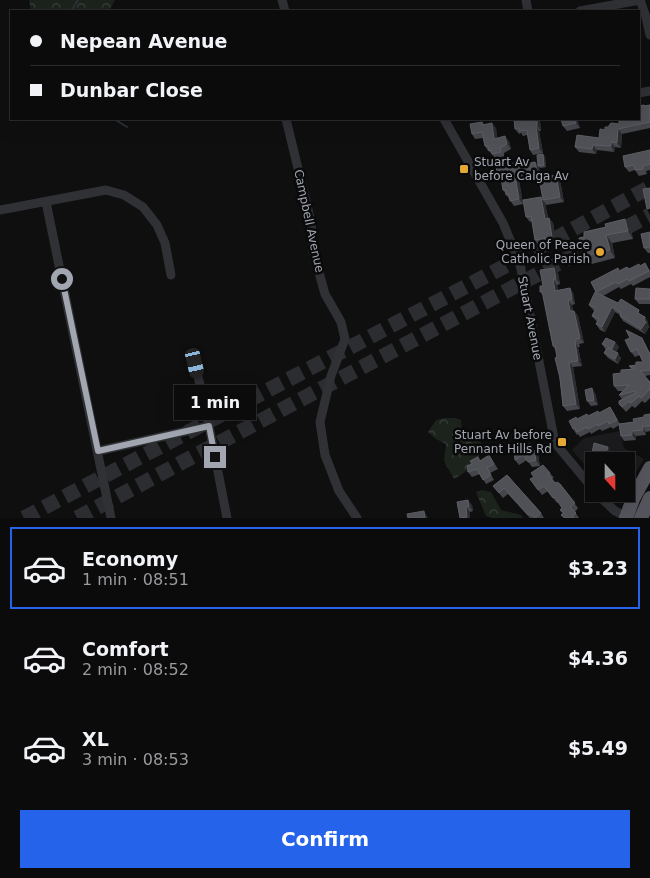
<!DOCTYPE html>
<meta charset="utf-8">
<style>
:root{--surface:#0b0b0c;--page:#141415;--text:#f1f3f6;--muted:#9a9b9d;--line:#2b2b2d;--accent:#2563eb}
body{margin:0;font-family:"DejaVu Sans",sans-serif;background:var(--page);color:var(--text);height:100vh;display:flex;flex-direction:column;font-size:19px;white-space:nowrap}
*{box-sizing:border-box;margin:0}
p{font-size:16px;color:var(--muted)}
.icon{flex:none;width:28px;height:28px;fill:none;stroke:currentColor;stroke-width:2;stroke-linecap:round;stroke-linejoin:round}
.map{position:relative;height:518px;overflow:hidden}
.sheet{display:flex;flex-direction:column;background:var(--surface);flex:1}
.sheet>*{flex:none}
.hud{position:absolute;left:10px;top:10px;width:630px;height:110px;border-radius:0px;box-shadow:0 5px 20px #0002,0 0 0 1px var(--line);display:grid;align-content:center;height:110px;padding:0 20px;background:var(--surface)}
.needle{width:32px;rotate:159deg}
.fabs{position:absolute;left:585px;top:452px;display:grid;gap:10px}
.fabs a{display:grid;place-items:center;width:50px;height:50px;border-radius:0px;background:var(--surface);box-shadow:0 5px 20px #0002,0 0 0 1px var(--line);font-size:25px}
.end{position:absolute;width:22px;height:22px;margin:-11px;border:6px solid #a1a6b0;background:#111;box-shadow:0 0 0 2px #111}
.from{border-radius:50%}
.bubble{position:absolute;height:35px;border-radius:0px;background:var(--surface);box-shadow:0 5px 20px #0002,0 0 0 1px var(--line);font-size:16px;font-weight:600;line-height:35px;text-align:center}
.car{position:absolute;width:15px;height:30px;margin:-15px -8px;border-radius:6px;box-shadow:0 0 4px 1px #0007;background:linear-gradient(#222 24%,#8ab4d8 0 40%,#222 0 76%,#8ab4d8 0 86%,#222 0)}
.hud b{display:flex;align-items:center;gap:18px;height:48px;font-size:19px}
.hud b+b{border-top:1px solid var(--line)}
.hud i{width:12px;height:12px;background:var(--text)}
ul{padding:9px 0 0;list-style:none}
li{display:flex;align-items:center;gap:15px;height:82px;margin:0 10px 8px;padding:0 10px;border:2px solid transparent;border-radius:0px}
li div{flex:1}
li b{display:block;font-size:19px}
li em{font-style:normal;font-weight:600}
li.on{border-color:var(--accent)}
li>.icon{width:45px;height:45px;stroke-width:1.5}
.button{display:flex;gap:10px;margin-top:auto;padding:10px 20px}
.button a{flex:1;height:58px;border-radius:0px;background:var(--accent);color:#fff;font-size:20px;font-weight:600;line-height:58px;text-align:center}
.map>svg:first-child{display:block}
.built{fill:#1b1b1d}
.forest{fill:url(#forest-crowns)}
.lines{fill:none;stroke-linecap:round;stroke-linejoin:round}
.stream{stroke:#2a3138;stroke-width:2}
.motorway-tunnel{stroke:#2c2d30;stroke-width:15;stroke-dasharray:15 8;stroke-linecap:butt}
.minor{stroke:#303135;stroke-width:9}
.trunk{stroke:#55565d;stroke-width:14}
.wall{fill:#45464b}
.shaded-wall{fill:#2b2c2f}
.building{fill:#4f5156;stroke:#5c5e64}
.route{stroke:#a1a6b0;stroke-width:6}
.poi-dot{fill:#e4a934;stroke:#0a0a0b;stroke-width:2}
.labels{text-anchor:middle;stroke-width:5;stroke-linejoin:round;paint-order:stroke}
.poi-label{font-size:12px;fill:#a1a6b0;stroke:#0a0a0b;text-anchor:end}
.street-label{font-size:12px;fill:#a1a6b0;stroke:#0a0a0b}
</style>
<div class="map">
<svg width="650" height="518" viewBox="0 0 650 518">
<defs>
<pattern id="forest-crowns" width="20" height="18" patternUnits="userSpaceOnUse" patternTransform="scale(1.25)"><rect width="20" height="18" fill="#1c231d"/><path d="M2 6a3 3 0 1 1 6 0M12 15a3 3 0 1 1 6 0" fill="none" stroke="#3a403b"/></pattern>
</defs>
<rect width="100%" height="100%" fill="#0f0f10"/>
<polygon class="built" points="620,431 624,448 644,459 626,488 626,461 594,461 594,475 572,450 584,438"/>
<g class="forest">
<polygon points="29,0 115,0 109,11 31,11"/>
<path d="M445 418H455L461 420 462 435 474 431C476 434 480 439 481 442 484 459 466 473 454 479L444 461 446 444 436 439 428 432 436 420Z"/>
<polygon points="482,490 491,492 501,510 521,515 523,518 492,518 486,516 476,492"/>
</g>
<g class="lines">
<g class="stream">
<polyline points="71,11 78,0"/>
<polyline points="114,119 127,127"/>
</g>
<g class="motorway-tunnel">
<polyline points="24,518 507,265 650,187"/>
<polyline points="77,518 650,215"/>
</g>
<g class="minor">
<polyline points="282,0 285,11"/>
<polyline points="526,0 528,11"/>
<polyline points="640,0 646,17 650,35"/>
<polyline points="580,11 640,0"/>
<polyline points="639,93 650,91"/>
<polyline points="286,119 311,222 313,251 325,294 341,322 345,339 331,376 320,422 325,455 339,491 357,518"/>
<polyline points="444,119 503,223 520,264 555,443 594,490"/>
<polyline points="46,202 111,518"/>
<polyline points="0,210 106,190 124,195 143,207 157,225 165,243 171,275"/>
<polyline points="195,363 209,426 227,518"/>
<polyline points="98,451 209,426"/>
<polyline points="597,494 615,511 629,518"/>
</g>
<g class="trunk">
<polyline points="626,518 633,499 650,468"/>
<polyline points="641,518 650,498"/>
</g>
</g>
<g class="wall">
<polygon points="644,105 645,106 650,105 650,128 622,134 621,148 615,147 614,152 597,150 596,154 579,152 575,147 599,138 608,127 639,119"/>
<polygon points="514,119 538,119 540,121 541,131 539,131 543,153 533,155 530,150 527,135 523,136 521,133 519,134 515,129"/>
<polygon points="577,119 580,128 567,131 563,126"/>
<polygon points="482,122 484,124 496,128 497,138 509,141 511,149 504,153 504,157 496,159 489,151 488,151 485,146 483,138 475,139 472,134"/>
<polygon points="650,150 650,170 646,171 647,174 639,176 635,170 629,172 625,167"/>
<polygon points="543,154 545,157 546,167 540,168 538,166"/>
<polygon points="535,162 539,167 540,176 519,180 523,204 514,206 503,190 502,183 498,178 515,163 517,166"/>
<polygon points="560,180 564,202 546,205 545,203 548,218 549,218 553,223 556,242 538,245 535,240 532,221 530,222 526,217"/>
<polygon points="630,226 633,239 612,243 615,258 588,265 583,257 579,238"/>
<polygon points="650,232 650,253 648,253 644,248"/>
<polygon points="645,263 650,271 650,277 633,286 631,284 621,289 619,287 603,296 645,317 648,322 648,324 649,327 645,334 623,321 620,316 620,315 615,312 605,332 600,330 596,324 597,322 592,316 595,311 593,310 589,305 597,293 591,282 620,271 640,266"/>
<polygon points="558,273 560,284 557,285 558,290 570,288 573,293 575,304 572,305 573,311 574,311 578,316 584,343 579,344 580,347 578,347 582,366 573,367 580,409 567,411 563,406 556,351 553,346 543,295 540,292 543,286"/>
<polygon points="650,289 650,304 639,304 635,299"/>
<polygon points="642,338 650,353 650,375 645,376 650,382 650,398 645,403 642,401 635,408 632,406 626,412 619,404 622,399 619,395 623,391 618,391 614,386 621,373 631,369 629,366 636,365 643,362 640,355 635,357 631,352"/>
<polygon points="615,342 619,347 616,352 621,358 618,364 608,358 604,353 606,350 602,344"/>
<polygon points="595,393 598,405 591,406 587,401"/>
<polygon points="610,407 614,413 620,424 634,422 650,414 650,431 646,432 646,435 636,436 636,440 624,441 621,436 619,425 613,429 611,427 602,431 600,429 591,434 590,432 580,437 578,434 577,435 573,429 578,419 599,413"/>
<polygon points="530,444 538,455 540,466 532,467 527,460 519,465 515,460 525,451"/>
<polygon points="489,455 498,469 490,473 494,480 486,484 480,474 472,477 468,472 480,461"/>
<polygon points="550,473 554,478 552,479 555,483 560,484 578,508 575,512 579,518 564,518 561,515 563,513 560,510 562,508 559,502 557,503 548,491 542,495 530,479"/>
<polygon points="507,475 541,513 544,518 530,518 508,494 503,498 493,486"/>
<polygon points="457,502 472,505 473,511 470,512 470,518 460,518"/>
</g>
<g class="shaded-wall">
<polygon points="537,119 538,119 540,121 541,131 537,125"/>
<polygon points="575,119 577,119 580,128 576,123"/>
<polygon points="492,123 496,128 498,144 494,139"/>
<polygon points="536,126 539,131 543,153 539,148"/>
<polygon points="618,129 622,134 621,148 617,143"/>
<polygon points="505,136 509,141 511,149 507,144"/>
<polygon points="611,142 615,147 614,152 611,146"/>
<polygon points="593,145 597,150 596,154 592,149"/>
<polygon points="543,154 545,157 546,167 544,165"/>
<polygon points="535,162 539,167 540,176 537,171"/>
<polygon points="515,175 519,180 523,204 519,199"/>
<polygon points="556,175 560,180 564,202 560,197"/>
<polygon points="541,197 545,203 549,224 545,219"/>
<polygon points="549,218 553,223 556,242 552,237"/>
<polygon points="625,219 630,226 633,239 628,231"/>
<polygon points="606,235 612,243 615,258 610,250"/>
<polygon points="554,268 558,273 560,284 556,279"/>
<polygon points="553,279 557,285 559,296 555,291"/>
<polygon points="570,288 573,293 575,304 572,299"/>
<polygon points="568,300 572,305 574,317 570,311"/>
<polygon points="612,307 615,312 605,332 602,327"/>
<polygon points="574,311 578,316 584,343 580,338"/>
<polygon points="645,317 648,322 648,324 649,327 645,334 641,329"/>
<polygon points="575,342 578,347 582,366 578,361"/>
<polygon points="615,342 619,347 615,354 612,349"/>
<polygon points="618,353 621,358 618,364 615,359"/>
<polygon points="569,362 573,367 580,409 576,404"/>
<polygon points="592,388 595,393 598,405 594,400"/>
<polygon points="610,407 614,413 620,425 617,420"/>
<polygon points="642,426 646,432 646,435 643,430"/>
<polygon points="632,431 636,436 636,440 632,435"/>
<polygon points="530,444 538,455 540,466 536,460 532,451"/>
<polygon points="608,447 610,449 607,459 605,456"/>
<polygon points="468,500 472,505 473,511 469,506"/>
<polygon points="466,507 470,512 470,518 468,518 467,517"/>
<polygon points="424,511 427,516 428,518 425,518"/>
</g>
<g class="building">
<polygon points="644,105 644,106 650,105 650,122 618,129 617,143 611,142 611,146 593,145 592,149 575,147 577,135 599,138 600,129 605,130 605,127 608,127 611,123 619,124 619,119 639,119 639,106"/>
<polygon points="514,119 537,119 537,125 536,126 539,148 530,150 527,130 519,131 519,128 515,129"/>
<polygon points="561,119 575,119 576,123 563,126"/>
<polygon points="482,122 482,125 492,123 494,139 505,136 507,144 500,148 501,152 492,154 492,150 489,151 488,146 485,146 482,132 472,134 470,124"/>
<polygon points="650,150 650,164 643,166 643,169 635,170 634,165 625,167 623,156"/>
<polygon points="543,154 544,165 538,166 537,155"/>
<polygon points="535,162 537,171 515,175 519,199 510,201 509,194 506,195 506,190 503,190 501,178 498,178 496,166 515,163 515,166"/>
<polygon points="556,175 560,197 543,200 539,178"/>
<polygon points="650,188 650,208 647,209 643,189"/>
<polygon points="541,197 545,219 549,218 552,237 535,240 531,216 526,217 523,200"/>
<polygon points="625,219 628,231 606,235 610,250 583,257 579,238 584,237 584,232 606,227 605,224"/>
<polygon points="650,232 650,247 644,248 641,234"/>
<polygon points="645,263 649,271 629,281 627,279 618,284 616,282 596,292 591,282 618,268 619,271 627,267 629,269 639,264 640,266"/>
<polygon points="554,268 556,279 553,279 555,291 570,288 572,299 568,300 570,311 574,311 580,338 576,339 576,341 575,342 578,361 569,362 576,404 563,406 560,378 555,358 557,357 555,346 553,346 542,291 540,292 540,286 543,286 540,270"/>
<polygon points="636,288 650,289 650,299 635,299"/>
<polygon points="595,292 618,303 621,299 639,310 638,313 645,317 644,320 646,322 641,329 620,316 621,313 612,307 602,327 596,324 599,319 592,316 596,308 589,305"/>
<polygon points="626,330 642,338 650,355 650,370 640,371 650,382 650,389 641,398 639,396 631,403 629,401 622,407 619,404 619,401 636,393 635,391 619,395 629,385 614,386 613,374 621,373 621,370 635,369 629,366 636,365 636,362 643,362 637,349 631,352 625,340 630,338"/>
<polygon points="606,338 615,342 612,349 602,344"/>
<polygon points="607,348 618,353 615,359 604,353"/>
<polygon points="592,388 594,400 587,401 585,390"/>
<polygon points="610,407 617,420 609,424 608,421 598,426 597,424 588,429 587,427 577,432 575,428 573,429 569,421 576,417 577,419 587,414 588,416 598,411 599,413"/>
<polygon points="650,414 650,426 642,426 643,430 632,431 632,435 621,436 619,424 634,422 633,419 644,417 644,415"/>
<polygon points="594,443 608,447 605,456 614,461 594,461 591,458"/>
<polygon points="530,444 532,451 534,450 536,460 528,462 523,455 515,460 514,453 525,451 524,445"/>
<polygon points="489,455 494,464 487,468 491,475 483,480 477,469 468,472 467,466 472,464 470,461 478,457 480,461"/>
<polygon points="543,465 550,473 548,474 555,483 557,482 560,484 575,503 570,507 576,513 572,516 574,518 565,518 561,515 564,513 560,510 562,508 555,497 553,498 544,486 538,490 530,479 534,477 531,473"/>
<polygon points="507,475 541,513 536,517 534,517 530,514 528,515 504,488 499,493 493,486"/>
<polygon points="468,500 469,506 466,507 467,517 460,518 457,502"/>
<polygon points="424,511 425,518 408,518 407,514"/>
</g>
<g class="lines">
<polyline class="route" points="62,279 98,451 209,426 215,457"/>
</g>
<g class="poi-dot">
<rect x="459" y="164" width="10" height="10" rx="2.5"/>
<circle cx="600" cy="252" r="5"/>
<rect x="557" y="437" width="10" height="10" rx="2.5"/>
</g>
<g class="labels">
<g class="poi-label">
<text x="474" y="166" text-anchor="start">Stuart Av<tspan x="474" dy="14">before Calga Av</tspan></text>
<text x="590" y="249">Queen of Peace<tspan x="590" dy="14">Catholic Parish</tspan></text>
<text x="552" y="439">Stuart Av before<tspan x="552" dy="14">Pennant Hills Rd</tspan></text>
</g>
<g class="street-label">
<text transform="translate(309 221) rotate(78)" y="4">Campbell Avenue</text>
<text transform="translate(530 318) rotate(79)" y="4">Stuart Avenue</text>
</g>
</g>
</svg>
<div class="fabs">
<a><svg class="needle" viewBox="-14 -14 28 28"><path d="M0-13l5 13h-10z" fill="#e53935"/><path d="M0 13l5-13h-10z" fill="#9a9b9d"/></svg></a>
</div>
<i class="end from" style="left:62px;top:279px"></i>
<i class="end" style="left:215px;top:457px"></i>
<div class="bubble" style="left:174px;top:385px;width:82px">1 min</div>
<i class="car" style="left:195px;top:363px;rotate:167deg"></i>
<div class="hud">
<b><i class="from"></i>Nepean Avenue</b>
<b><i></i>Dunbar Close</b>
</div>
</div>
<section class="sheet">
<ul>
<li class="on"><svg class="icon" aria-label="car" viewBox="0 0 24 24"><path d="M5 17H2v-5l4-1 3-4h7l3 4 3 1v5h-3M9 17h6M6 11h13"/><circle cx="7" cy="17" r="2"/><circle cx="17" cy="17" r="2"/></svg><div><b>Economy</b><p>1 min · 08:51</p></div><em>$3.23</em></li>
<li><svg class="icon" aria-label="car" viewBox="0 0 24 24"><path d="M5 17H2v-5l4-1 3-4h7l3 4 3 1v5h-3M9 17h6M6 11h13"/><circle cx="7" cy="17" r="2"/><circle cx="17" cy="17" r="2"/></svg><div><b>Comfort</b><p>2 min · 08:52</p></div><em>$4.36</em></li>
<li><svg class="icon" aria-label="car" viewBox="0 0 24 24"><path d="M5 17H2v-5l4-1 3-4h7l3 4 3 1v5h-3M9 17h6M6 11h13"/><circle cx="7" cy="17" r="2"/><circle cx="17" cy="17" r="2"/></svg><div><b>XL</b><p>3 min · 08:53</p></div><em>$5.49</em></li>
</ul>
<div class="button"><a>Confirm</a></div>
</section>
